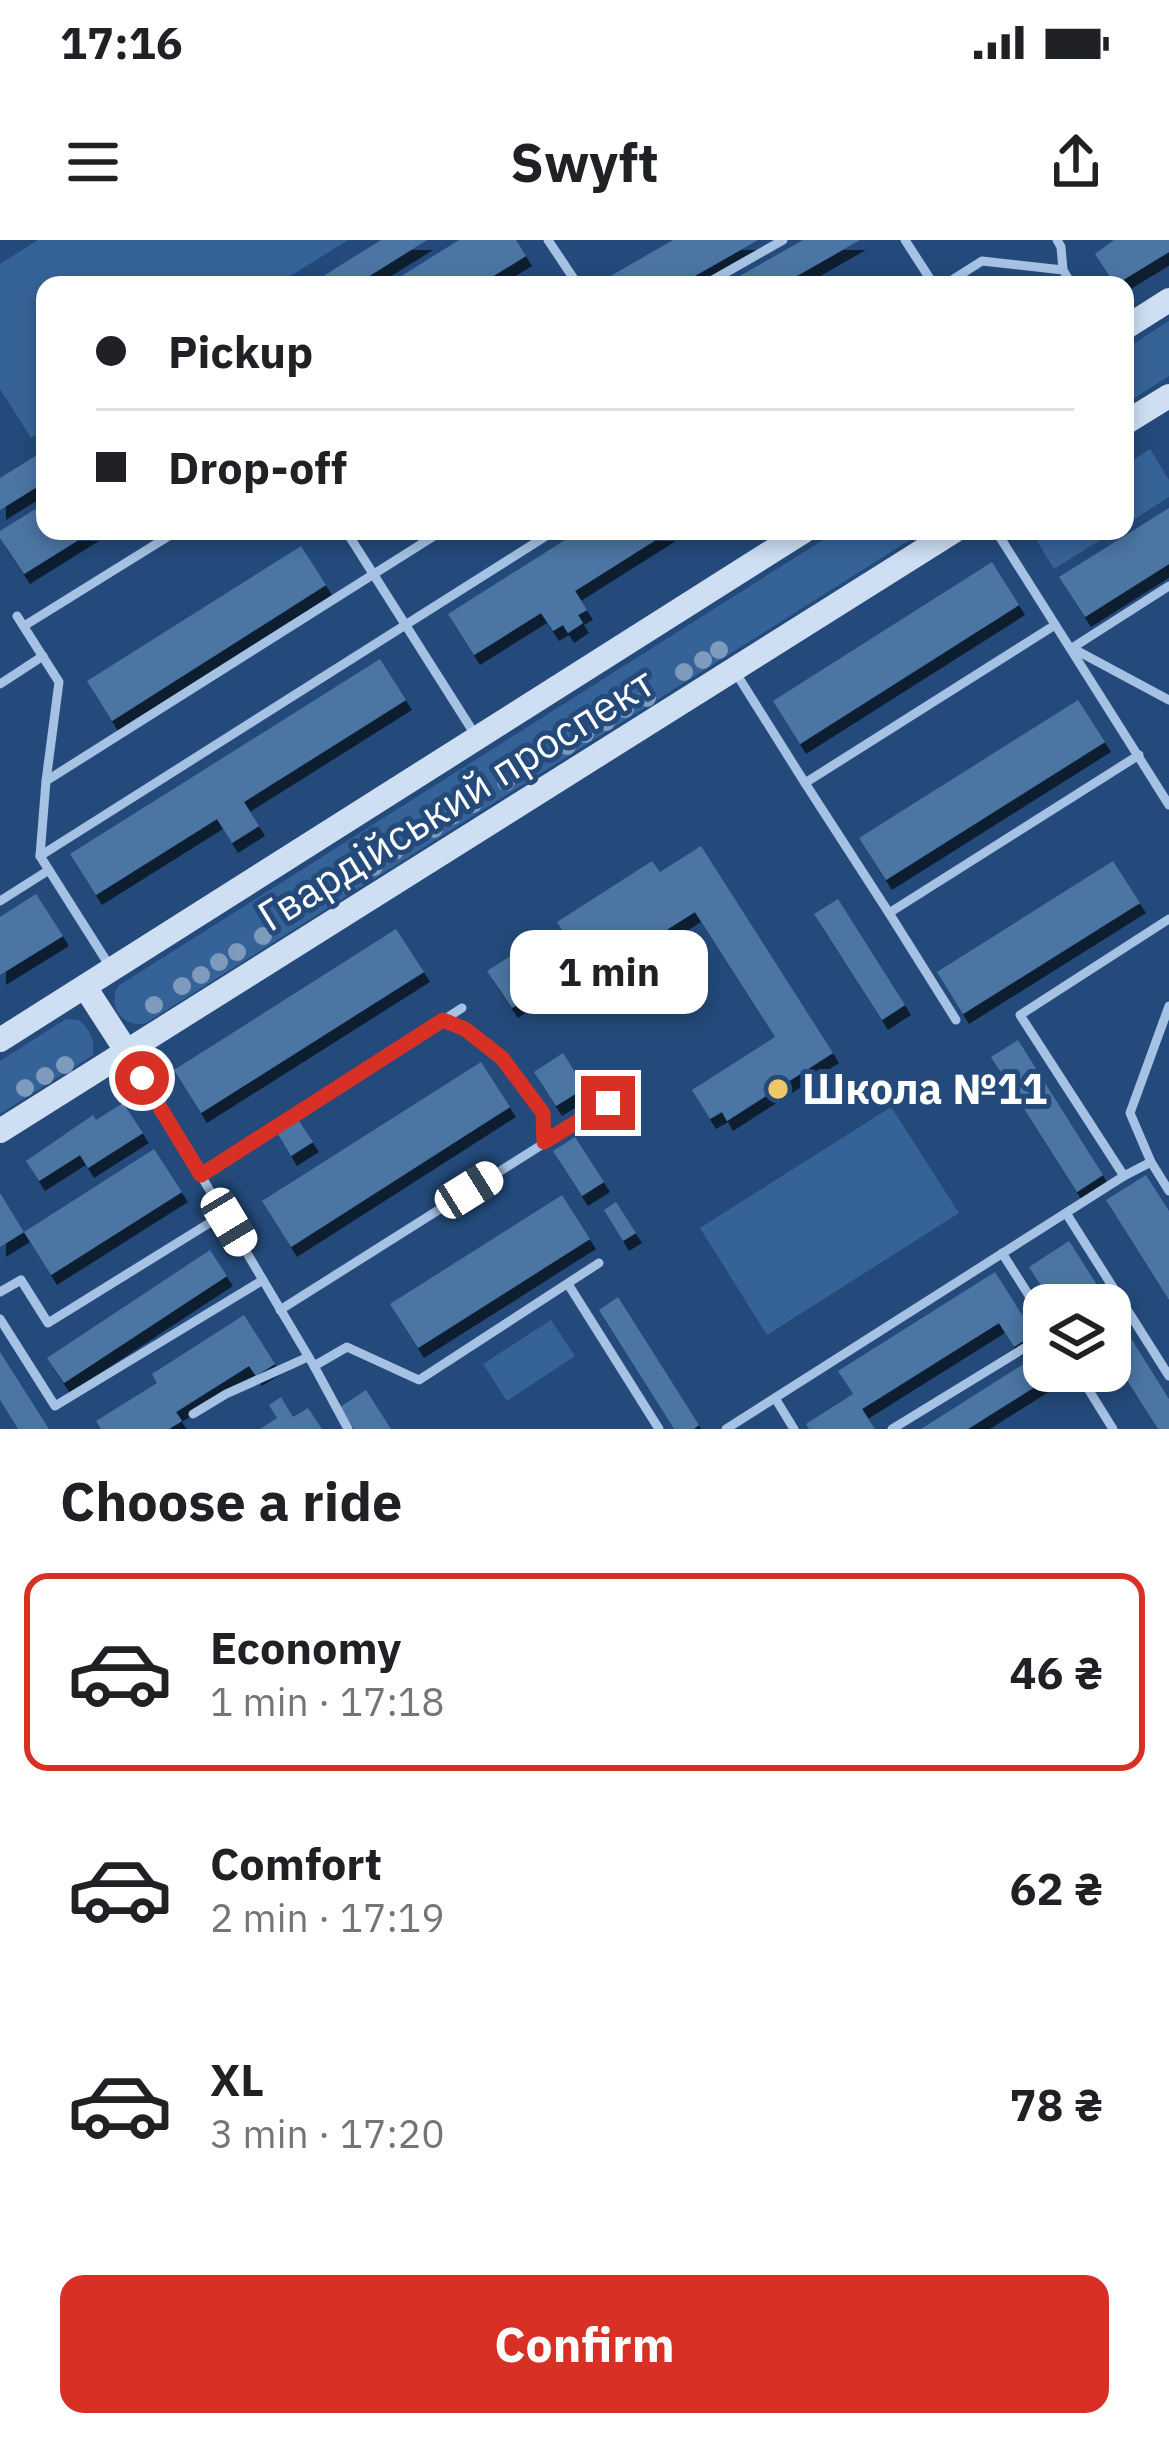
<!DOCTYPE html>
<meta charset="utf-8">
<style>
:root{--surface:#fff;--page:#f2f2f2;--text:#202124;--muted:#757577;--line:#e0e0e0;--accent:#d93025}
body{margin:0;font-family:"IBM Plex Sans",sans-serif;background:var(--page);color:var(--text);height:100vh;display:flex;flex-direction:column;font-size:45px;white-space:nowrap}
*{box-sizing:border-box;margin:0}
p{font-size:39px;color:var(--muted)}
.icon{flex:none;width:66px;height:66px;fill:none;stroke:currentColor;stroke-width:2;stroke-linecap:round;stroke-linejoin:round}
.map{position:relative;height:1189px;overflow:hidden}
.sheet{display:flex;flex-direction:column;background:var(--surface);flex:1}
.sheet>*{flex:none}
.hud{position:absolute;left:36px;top:36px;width:1098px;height:264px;border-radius:24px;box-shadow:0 6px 18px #0003;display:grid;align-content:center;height:264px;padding:0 60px;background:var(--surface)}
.tools{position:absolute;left:1023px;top:1044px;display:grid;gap:24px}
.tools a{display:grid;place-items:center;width:108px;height:108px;border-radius:24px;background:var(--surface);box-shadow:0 6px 18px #0003;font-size:60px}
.end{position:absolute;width:54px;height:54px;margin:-27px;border:15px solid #d93025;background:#fff;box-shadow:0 0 0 6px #fff}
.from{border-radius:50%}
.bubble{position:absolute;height:84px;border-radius:24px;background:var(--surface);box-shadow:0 6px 18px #0003;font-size:39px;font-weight:800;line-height:84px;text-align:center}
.car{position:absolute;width:36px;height:72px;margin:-36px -18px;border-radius:15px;box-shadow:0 0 9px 3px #0007;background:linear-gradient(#fff 24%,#345 0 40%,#fff 0 76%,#345 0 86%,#fff 0)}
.hud b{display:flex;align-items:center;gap:42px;height:114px;font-size:45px}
.hud b+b{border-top:3px solid var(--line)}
.hud i{width:30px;height:30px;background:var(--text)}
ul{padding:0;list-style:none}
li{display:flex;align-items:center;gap:36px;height:198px;margin:0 24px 18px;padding:0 36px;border:6px solid transparent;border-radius:24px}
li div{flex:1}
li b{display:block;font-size:45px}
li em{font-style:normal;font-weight:800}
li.on{border-color:var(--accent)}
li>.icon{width:108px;height:108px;stroke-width:1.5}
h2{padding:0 60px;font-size:54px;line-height:144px}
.primary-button{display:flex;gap:24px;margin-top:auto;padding:24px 60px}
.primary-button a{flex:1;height:138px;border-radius:24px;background:var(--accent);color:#fff;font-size:48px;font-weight:800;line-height:138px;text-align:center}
.status{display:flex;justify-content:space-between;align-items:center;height:84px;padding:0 60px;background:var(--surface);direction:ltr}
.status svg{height:33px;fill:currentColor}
header{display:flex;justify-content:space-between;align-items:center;height:156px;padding:0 60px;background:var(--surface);font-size:54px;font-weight:800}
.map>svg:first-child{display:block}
.green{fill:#366397}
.building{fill:#4b74a3;filter:url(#shadow)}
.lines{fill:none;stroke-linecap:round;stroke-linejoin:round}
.service{stroke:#a5c2e4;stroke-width:9}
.secondary{stroke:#cedff4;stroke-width:24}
.tree{fill:#7e9abd}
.route{stroke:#d93025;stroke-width:15}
.poi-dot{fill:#f0c768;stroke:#234a7a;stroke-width:4.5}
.labels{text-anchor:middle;stroke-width:10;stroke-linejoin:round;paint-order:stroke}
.street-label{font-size:42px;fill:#fff;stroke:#234a7a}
.poi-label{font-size:42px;font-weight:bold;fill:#fff;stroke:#234a7a;text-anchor:start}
</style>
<div class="status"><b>17:16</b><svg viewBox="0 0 49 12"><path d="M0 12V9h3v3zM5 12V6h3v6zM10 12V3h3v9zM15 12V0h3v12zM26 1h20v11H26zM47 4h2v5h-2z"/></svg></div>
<header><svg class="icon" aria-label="menu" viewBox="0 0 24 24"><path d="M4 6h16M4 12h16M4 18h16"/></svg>Swyft<svg class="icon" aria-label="share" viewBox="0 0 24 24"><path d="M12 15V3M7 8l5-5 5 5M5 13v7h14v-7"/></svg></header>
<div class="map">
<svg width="1169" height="1189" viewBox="0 0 1169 1189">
<defs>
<filter id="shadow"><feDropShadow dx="6" dy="10" stdDeviation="0" flood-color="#0009"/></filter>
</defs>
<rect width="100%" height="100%" fill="#234a7a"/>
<g class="green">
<polygon points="38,0 348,0 276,45 45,45 45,190 31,198 0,149 0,24"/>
<polygon points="1169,81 1169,136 1125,164 1125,109"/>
<polygon points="1150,209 1169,240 1169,257 1125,285 1125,225"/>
<path d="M837 291H924L146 783C123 789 107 766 118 746Z"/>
<polygon points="1031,291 1115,291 1054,329"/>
<path d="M66 779 79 780C90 791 95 799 93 815L0 874V821Z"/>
<polygon points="891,867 959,973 767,1095 700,988"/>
<polygon points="551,1080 575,1116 507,1161 483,1124"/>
</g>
<g class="building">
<polygon points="381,0 427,0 355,45 309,45"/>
<polygon points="459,0 516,0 526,16 479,45 387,45"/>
<polygon points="673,0 758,0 679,45 595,45"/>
<polygon points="803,0 860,0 781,45 724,45"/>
<polygon points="1114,0 1169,0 1169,12 1115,45 1095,14"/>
<polygon points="45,210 45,242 0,270 0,238"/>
<polygon points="45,263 45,291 93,291 24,334 0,298 0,291"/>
<polygon points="1169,268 1169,324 1085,377 1059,337"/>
<polygon points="579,291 670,291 575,351 587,370 578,375 583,383 568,393 563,385 553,391 541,373 474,415 448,374"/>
<polygon points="301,306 326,345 112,481 87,441"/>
<polygon points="992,322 1019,365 800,504 773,461"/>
<polygon points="380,419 406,460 244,562 259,586 232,603 217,579 96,655 70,614"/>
<polygon points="1078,460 1105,502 886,640 859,598"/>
<polygon points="701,606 833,813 727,881 722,872 710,879 692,850 775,797 695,672 592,737 557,682 652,621 660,632"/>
<polygon points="1113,621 1140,663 963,774 937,732"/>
<polygon points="36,654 63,696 0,735 0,677"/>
<polygon points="838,659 905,765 882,780 814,674"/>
<polygon points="396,689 424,732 201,873 174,830"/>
<polygon points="512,715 536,752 512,768 487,731"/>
<polygon points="1018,800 1103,935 1077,952 991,817"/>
<polygon points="563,813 585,848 556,866 534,832"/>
<polygon points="481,822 510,867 291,1007 262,961"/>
<polygon points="123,863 143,893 88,928 80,915 39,941 26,921 93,875 96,880"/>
<polygon points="299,881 313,902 291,916 278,894"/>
<polygon points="575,897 604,942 582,956 553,911"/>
<polygon points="154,909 182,952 51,1035 24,992"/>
<polygon points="1146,935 1169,971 1169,1060 1106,960"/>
<polygon points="0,953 24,992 0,1007"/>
<polygon points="562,955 590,999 418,1108 390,1064"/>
<polygon points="616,962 636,993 623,1001 604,970"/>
<polygon points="1069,1001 1110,1065 1053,1065 1029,1027"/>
<polygon points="210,1010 227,1036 64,1143 47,1118"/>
<polygon points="995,1032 1034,1094 1014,1107 999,1083 862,1169 875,1189 809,1189 806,1184 853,1154 838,1131"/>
<polygon points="618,1057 699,1185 694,1189 674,1189 599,1070"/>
<polygon points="1110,1065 1169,1159 1169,1189 1158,1189 1110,1114"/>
<polygon points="244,1075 275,1124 256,1136 249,1126 176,1172 182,1181 169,1189 101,1189 96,1181 157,1143 152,1134"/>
<polygon points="1044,1111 1044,1131 1060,1131 968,1189 921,1189"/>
<polygon points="0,1112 49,1189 18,1189 0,1160"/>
<polygon points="366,1150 391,1189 354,1189 340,1167"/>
<polygon points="281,1157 293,1177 308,1168 322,1189 260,1189 277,1178 269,1165"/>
</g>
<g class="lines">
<g class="service">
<polyline points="548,0 578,45"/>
<polyline points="905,0 934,45"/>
<polyline points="1057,0 1061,7 1063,30"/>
<polyline points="704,45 783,0"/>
<polyline points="944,45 982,21 1063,30 1072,45"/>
<polyline points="346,291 474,493"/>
<polyline points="996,291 1169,565"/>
<polyline points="1169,346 1072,408 1169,460"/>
<polyline points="17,376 59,442 46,541"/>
<polyline points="24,386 177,291"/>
<polyline points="734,430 805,543 1055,385"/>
<polyline points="0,444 43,416"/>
<polyline points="805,543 889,673 1139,515"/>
<polyline points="40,616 554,291"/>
<polyline points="0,661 49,630"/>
<polyline points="889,673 956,780"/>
<polyline points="109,725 40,616 46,541 442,291"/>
<polyline points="1169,766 1130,873 1151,922 1169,951"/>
<polyline points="443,780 465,789 503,818 543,873 544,902"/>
<polyline points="130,816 314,1126 348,1189"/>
<polyline points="201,935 462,768"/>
<polyline points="1124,936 1020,775 1169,679"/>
<polyline points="1066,973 1169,1136"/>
<polyline points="1002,1013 1044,1079"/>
<polyline points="568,1044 659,1189"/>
<polyline points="0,1052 21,1040 48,1083 224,974"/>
<polyline points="280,1070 608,863"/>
<polyline points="0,1079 55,1166 263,1040"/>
<polyline points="314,1126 347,1107 419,1140 599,1023"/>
<polyline points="1077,1131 1113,1189"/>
<polyline points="775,1158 794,1189"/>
<polyline points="193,1174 226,1154 308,1117"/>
<polyline points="726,1189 1124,936 1151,922"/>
<polyline points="892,1189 1044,1096"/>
</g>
<g class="secondary">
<polyline points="1125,88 1169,60"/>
<polyline points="1125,183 1169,156"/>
<polyline points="85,747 127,812"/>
<polyline points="0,800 804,291"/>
<polyline points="0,891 954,291"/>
</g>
</g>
<g class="tree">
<circle cx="719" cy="410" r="9"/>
<circle cx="703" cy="420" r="9"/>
<circle cx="684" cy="432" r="9"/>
<circle cx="647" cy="458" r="9"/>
<circle cx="625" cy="469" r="9"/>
<circle cx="606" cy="482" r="9"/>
<circle cx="585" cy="494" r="9"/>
<circle cx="567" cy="506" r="9"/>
<circle cx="526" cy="531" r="9"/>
<circle cx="506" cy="542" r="9"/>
<circle cx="473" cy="564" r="9"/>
<circle cx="452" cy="576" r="9"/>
<circle cx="434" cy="589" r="9"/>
<circle cx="395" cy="611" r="9"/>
<circle cx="374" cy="627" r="9"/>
<circle cx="347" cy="645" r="9"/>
<circle cx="328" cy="656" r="9"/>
<circle cx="263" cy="696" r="9"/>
<circle cx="237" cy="712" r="9"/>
<circle cx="219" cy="722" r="9"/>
<circle cx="201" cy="735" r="9"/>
<circle cx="182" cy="746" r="9"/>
<circle cx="154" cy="765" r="9"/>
<circle cx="65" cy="825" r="9"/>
<circle cx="45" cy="836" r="9"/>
<circle cx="25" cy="848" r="9"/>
</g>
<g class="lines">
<polyline class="route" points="142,838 201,935 443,780 465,789 502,818 543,873 544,902 608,863"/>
</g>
<circle class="poi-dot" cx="778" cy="849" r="12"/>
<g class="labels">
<g class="street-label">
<text transform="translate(456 559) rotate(-32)" y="15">Гвардійський проспект</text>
</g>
<g class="poi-label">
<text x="802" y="864">Школа №11</text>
</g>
</g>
</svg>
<div class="tools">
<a><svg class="icon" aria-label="layers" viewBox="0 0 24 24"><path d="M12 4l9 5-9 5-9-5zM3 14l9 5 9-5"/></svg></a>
</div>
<i class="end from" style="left:142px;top:838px"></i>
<i class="end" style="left:608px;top:863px"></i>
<div class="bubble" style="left:510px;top:690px;width:198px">1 min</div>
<i class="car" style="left:469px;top:950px;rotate:58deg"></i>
<i class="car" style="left:229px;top:982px;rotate:149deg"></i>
<div class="hud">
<b><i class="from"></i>Pickup</b>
<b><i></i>Drop-off</b>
</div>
</div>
<section class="sheet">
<h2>Choose a ride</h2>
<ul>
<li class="on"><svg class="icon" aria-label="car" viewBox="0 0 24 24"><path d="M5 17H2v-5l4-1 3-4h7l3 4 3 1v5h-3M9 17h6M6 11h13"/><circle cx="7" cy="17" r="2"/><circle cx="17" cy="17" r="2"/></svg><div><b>Economy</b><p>1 min · 17:18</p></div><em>46 ₴</em></li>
<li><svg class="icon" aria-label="car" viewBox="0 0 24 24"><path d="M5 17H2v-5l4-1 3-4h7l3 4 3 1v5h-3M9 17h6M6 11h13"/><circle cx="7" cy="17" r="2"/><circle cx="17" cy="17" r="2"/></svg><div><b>Comfort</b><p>2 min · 17:19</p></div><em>62 ₴</em></li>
<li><svg class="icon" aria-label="car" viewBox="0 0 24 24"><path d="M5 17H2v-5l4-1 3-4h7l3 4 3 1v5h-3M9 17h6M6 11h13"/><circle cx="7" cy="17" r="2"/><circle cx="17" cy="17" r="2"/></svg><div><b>XL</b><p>3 min · 17:20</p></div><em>78 ₴</em></li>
</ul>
<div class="primary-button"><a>Confirm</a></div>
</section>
